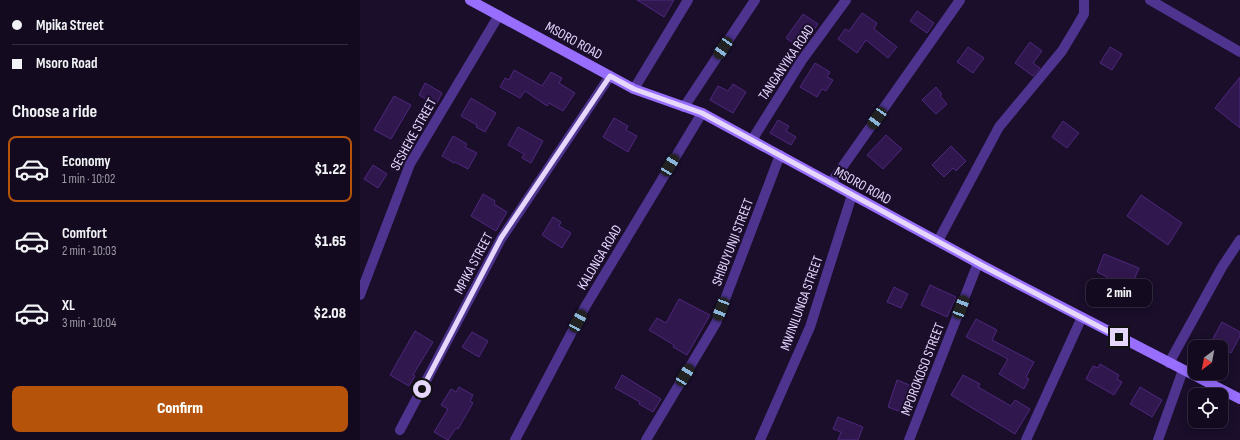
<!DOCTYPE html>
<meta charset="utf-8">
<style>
:root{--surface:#140a20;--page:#21182d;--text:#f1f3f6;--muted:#9d9aa5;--line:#332b3e;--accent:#b45309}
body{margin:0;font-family:"Sofia Sans Condensed",sans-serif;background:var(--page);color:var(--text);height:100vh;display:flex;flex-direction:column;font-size:15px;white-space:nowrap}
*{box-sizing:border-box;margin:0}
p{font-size:13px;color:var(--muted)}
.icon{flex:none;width:22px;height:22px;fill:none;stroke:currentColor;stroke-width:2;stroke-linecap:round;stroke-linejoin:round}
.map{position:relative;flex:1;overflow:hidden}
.details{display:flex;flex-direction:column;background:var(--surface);width:360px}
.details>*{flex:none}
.guide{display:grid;align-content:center;height:88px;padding:0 12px;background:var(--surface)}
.needle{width:26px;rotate:212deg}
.fabs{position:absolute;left:828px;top:340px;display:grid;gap:8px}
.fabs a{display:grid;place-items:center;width:40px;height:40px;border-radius:8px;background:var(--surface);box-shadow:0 2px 10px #0003,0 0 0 1px var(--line);font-size:20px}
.end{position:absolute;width:18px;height:18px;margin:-9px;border:5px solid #e6d7ff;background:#111;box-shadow:0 0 0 2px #111}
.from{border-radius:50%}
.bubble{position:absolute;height:28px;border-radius:8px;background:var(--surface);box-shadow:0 2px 10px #0003,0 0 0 1px var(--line);font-size:13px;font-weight:800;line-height:28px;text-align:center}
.car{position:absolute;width:12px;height:24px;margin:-12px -6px;border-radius:5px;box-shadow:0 0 3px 1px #0007;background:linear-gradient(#222 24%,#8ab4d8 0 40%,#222 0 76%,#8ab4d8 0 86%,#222 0)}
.guide b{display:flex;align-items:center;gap:14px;height:38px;font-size:15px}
.guide b+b{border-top:1px solid var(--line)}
.guide i{width:10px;height:10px;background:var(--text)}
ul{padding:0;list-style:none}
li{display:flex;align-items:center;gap:12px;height:66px;margin:0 8px 6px;padding:0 4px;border:2px solid transparent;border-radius:8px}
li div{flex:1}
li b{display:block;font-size:15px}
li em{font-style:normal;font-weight:800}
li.current{border-color:var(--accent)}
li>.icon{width:36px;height:36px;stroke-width:1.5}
h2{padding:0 12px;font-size:18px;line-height:48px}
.primary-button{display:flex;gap:8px;margin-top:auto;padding:8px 12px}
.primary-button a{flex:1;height:46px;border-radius:8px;background:var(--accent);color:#fff;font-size:16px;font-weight:800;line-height:46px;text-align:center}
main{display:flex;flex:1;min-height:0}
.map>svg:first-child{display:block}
.building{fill:#30174e;stroke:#4d277c}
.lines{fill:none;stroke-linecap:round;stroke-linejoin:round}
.street{stroke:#4e348f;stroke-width:10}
.secondary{stroke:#976eff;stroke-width:10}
.route{stroke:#e6d7ff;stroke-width:5}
.labels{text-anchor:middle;stroke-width:4;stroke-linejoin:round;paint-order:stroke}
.street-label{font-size:14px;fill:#e6d7ff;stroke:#1a0e2b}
</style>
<main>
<section class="details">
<div class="guide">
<b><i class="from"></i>Mpika Street</b>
<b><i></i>Msoro Road</b>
</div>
<h2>Choose a ride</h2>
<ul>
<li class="current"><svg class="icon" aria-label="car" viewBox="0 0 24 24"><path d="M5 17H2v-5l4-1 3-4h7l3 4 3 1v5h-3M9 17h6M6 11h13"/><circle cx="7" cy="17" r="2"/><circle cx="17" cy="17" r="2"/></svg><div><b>Economy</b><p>1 min · 10:02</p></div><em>$1.22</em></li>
<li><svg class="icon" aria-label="car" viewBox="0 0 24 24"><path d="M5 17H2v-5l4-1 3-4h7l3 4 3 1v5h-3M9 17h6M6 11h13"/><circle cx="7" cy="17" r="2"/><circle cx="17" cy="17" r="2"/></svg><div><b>Comfort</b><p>2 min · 10:03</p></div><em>$1.65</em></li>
<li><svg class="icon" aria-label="car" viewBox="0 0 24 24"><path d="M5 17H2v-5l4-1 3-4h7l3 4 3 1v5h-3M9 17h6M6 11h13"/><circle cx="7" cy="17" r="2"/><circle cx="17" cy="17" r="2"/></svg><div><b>XL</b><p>3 min · 10:04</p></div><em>$2.08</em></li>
</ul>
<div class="primary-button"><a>Confirm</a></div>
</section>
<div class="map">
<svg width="880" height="440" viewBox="0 0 880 440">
<rect width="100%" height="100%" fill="#1a0e2b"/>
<g class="building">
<polygon points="277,0 314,0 304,17"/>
<polygon points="557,11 574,23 567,33 550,21"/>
<polygon points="502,13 517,23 514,29 537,47 528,58 506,40 497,53 478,39 485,29 489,31"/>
<polygon points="443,14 458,24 441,49 426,38"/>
<polygon points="670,42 682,51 673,63 680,68 673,76 655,63"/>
<polygon points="608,47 624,58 613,73 597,62"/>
<polygon points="750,47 762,54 752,70 740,63"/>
<polygon points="455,63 470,72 467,77 473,80 466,91 462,89 457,97 440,87"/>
<polygon points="154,70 182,86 191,72 202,78 199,83 215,93 203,111 189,103 187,106 165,91 160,98 140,87 145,78 149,80"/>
<polygon points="880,77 880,128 855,108"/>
<polygon points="65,83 82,93 76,105 59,95"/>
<polygon points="373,84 386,92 373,113 350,100 358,86 368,91"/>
<polygon points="576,87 582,94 580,96 587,104 576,114 562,100"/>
<polygon points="34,96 51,105 31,139 14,130"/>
<polygon points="111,98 136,113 125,132 116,127 117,125 101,116"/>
<polygon points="254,118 268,126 266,130 277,136 268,152 243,137"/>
<polygon points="418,120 429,126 426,131 436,137 431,145 410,133"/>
<polygon points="703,121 719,133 707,148 692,137"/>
<polygon points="158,127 183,141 171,163 162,158 164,154 148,145"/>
<polygon points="526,135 542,149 523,169 507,155"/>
<polygon points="93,136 107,144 105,147 117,153 108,169 95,162 94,163 82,156"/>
<polygon points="591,146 606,161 596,171 593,168 584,177 572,165"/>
<polygon points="13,165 27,174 18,188 4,179"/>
<polygon points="123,194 135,201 134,204 147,212 136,231 111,216"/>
<polygon points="781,195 822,223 808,245 767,216"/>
<polygon points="193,217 201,222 199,226 211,233 202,248 182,235"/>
<polygon points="744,254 779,268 772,285 769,284 767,291 745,282 747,277 737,272"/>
<polygon points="570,285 596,297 587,317 561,305"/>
<polygon points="534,287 548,294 541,308 527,302"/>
<polygon points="319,299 350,315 327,355 313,347 314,345 289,330 297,318 306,323"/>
<polygon points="616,319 637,330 632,340 674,362 666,377 669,379 664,389 639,374 648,359 606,337"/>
<polygon points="862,322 880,332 880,336 871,353 851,342"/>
<polygon points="55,331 73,342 53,375 55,376 49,386 30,375"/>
<polygon points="112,332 128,341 119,357 102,347"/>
<polygon points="740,364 759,375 757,379 762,382 754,395 726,379 733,366 738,368"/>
<polygon points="262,375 301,399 293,412 279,404 280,402 255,388"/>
<polygon points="603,375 620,384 618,387 651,406 655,400 670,409 655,434 591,395"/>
<polygon points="537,380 552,386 541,412 528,407"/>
<polygon points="99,387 113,395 110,401 113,403 98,429 96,428 88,440 74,432 88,409 81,405 91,389 96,392"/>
<polygon points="780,387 802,400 792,417 770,404"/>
<polygon points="478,417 503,427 498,440 478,440 481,432 473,429"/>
</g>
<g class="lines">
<g class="street">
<polyline points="790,0 880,52"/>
<polyline points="274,89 328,0"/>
<polyline points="324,107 395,0"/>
<polyline points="392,140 442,60 486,0"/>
<polyline points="471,183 600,0"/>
<polyline points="578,241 639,127 702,51 714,31 724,14 724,0"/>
<polyline points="0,295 50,164 139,15"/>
<polyline points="809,363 862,267 880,240"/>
<polyline points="40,430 141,239 250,76"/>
<polyline points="155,440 225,307 342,113"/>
<polyline points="286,440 356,323 420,155"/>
<polyline points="400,440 450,327 492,195"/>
<polyline points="549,440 618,263"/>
<polyline points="666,440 722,317"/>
<polyline points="798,440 823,370"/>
</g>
<polyline class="secondary" points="110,0 274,89 342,113 627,268 880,399"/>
</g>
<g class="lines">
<polyline class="route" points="62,389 141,238 250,76 274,89 342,113 627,268 759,337"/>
</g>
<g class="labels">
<g class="street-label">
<text transform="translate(214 40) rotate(29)" y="5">MSORO ROAD</text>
<text transform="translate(426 62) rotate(-56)" y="5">TANGANYIKA ROAD</text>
<text transform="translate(53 134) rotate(-61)" y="5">SESHEKE STREET</text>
<text transform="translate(503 185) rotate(29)" y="5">MSORO ROAD</text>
<text transform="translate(372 242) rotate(-69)" y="5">SHIBUYUNJI STREET</text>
<text transform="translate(239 257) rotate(-59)" y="5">KALONGA ROAD</text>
<text transform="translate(113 263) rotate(-62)" y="5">MPIKA STREET</text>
<text transform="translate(441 303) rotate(-70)" y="5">MWINILUNGA STREET</text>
<text transform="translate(562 369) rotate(-69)" y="5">MPOROKOSO STREET</text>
</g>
</g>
</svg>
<div class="fabs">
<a><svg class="needle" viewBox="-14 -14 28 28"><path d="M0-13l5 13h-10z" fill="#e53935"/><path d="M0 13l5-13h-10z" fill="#9d9aa5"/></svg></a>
<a><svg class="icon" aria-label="locate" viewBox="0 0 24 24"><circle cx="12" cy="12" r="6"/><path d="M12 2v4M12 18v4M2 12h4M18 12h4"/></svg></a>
</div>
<i class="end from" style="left:62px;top:389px"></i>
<i class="end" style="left:759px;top:337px"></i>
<div class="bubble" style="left:726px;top:279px;width:66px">2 min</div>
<i class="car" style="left:363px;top:48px;rotate:214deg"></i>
<i class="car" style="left:517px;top:118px;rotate:215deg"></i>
<i class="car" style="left:310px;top:165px;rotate:31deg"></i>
<i class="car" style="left:601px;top:307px;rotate:21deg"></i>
<i class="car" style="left:361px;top:309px;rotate:201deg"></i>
<i class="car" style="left:218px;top:321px;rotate:28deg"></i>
<i class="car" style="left:325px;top:375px;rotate:31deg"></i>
</div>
</main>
